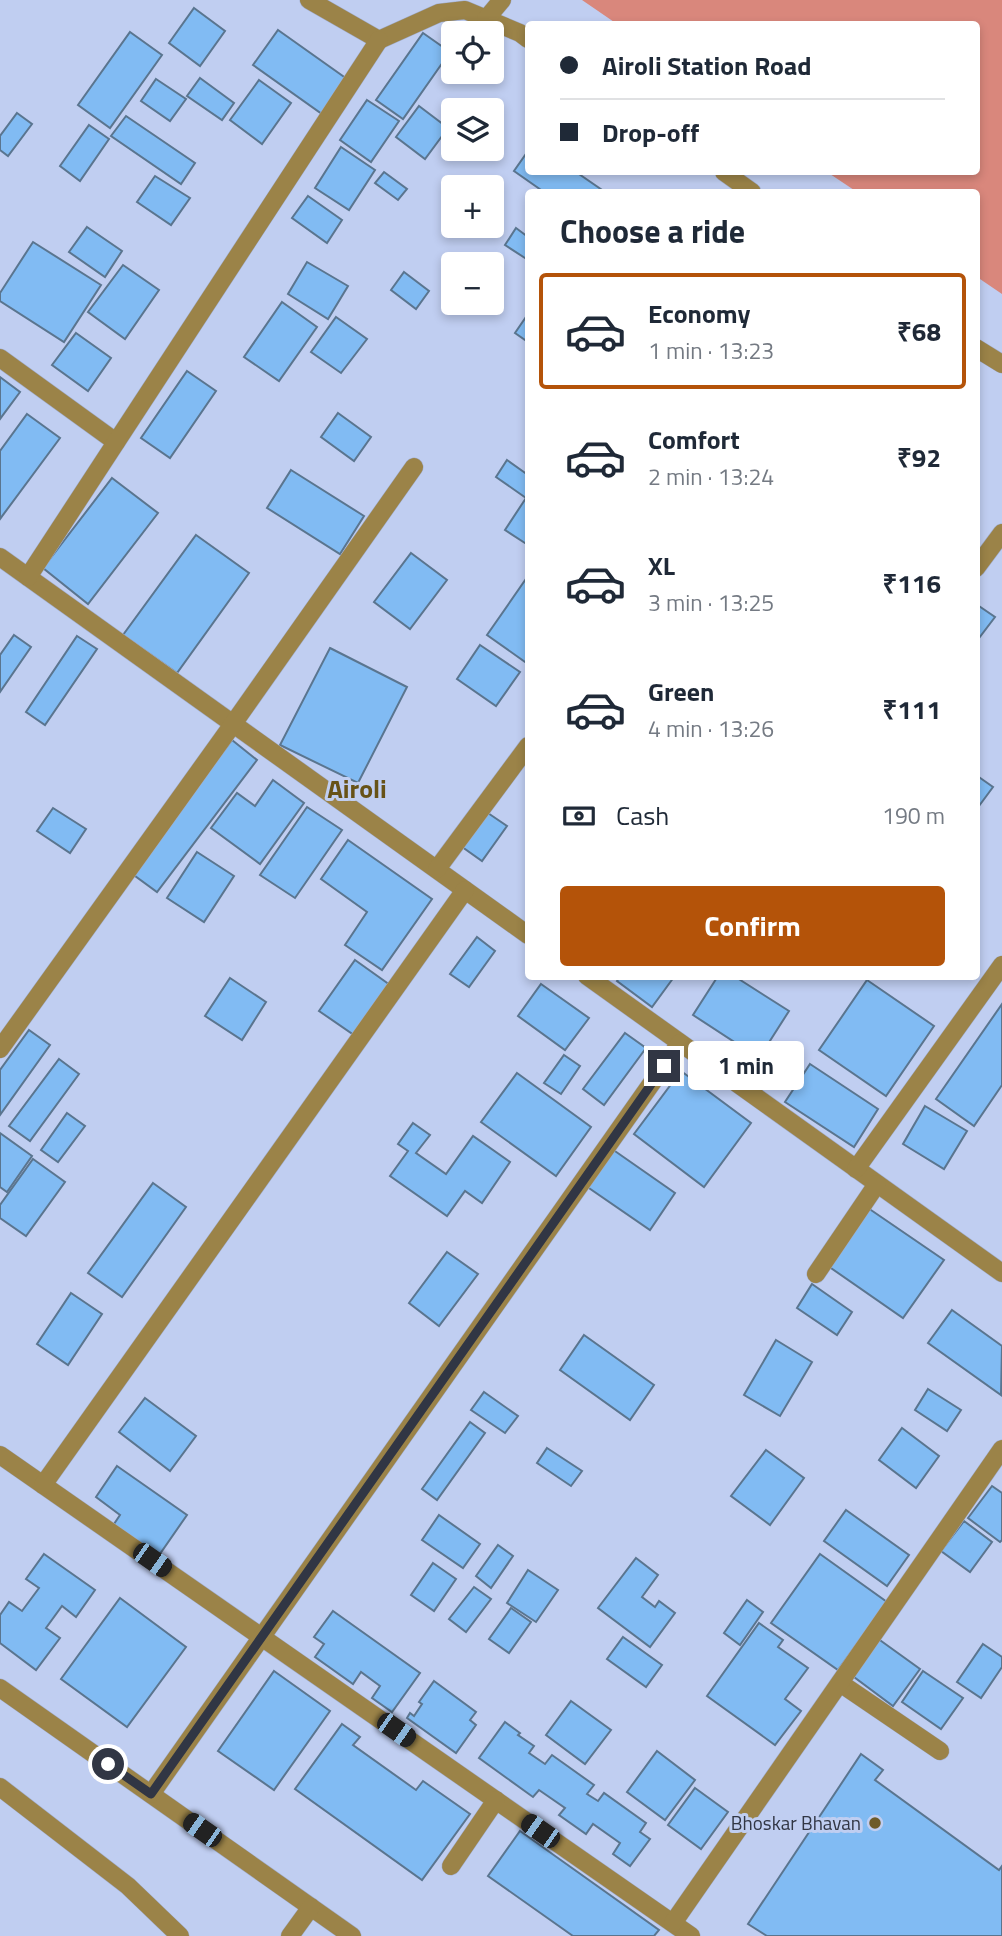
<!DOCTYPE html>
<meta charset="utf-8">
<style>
:root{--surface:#fff;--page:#f2f2f3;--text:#1f2937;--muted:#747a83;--line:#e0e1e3;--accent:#b45309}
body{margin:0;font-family:"Titillium Web",sans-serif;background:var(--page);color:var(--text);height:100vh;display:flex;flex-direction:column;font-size:26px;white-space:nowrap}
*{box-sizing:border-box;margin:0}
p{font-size:23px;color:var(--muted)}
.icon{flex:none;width:38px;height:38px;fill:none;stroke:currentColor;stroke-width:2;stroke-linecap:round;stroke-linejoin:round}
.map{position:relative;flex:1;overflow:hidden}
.sheet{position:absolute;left:525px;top:189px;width:455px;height:791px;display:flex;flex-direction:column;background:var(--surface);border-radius:7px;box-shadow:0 4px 10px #0003}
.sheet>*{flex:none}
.top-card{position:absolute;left:525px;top:21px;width:455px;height:154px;border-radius:7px;box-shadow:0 4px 10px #0003;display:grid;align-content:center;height:154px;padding:0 35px;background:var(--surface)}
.fabs{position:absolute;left:441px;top:21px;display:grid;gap:14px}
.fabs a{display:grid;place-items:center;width:63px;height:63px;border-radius:7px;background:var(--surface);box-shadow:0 4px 10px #0003;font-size:35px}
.end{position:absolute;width:32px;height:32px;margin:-16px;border:9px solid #313644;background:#fff;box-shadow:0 0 0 4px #fff}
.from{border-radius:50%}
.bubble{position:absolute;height:49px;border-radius:7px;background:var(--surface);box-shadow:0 4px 10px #0003;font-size:23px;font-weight:700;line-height:49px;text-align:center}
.car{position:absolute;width:21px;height:42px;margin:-21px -10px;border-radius:9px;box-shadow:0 0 5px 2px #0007;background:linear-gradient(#222 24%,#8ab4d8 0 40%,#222 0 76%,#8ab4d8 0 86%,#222 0)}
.top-card b{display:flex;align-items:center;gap:24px;height:66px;font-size:26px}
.top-card b+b{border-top:2px solid var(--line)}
.top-card i{width:18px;height:18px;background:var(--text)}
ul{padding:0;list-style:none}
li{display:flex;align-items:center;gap:21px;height:116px;margin:0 14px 10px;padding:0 21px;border:4px solid transparent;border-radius:7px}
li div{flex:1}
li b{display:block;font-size:26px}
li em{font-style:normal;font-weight:700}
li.current{border-color:var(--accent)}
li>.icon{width:63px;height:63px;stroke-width:1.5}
h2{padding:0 35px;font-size:32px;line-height:84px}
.pay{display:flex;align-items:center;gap:18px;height:77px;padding:0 35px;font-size:26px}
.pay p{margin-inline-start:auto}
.action{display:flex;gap:14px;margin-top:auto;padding:14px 35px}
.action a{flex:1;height:80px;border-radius:7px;background:var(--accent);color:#fff;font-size:28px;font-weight:700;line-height:80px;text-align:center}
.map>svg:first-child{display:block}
.green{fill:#d9877c}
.building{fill:#81bbf3;stroke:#5a758f;stroke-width:2}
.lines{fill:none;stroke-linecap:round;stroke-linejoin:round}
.minor-casing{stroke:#a1adcb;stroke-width:19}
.minor{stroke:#9b8348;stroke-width:18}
.route{stroke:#313644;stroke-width:9}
.poi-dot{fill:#6e5b29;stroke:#c0cef1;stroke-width:2.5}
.labels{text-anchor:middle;stroke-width:6;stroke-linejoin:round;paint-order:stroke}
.poi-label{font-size:19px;fill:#313644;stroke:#c0cef1;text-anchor:end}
.district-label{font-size:26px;font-weight:bold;fill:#675217;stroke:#c0cef1}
</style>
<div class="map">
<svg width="1002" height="1936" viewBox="0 0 1002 1936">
<rect width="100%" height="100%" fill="#c0cef1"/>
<polygon class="green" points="582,0 1002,0 1002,294 977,277 976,192 857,192 827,172 976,172 976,24 617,24"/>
<g class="building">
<polygon points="194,8 225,31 200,66 169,43"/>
<polygon points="278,30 347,79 322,114 253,65"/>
<polygon points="130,32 162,55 110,128 78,105"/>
<polygon points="423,33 450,52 403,119 376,100"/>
<polygon points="200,78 234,103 222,120 187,96"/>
<polygon points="156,79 186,99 170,121 141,101"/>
<polygon points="259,80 291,103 262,144 230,120"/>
<polygon points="367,100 399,121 371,162 340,140"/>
<polygon points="419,106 448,128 425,159 396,137"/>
<polygon points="17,113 32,124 8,156 0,150 0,136"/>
<polygon points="126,116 195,163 181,184 111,136"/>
<polygon points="89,125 109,139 80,181 60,166"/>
<polygon points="341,147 375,170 349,210 315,188"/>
<polygon points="528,151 528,172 576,172 605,192 544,192 514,171"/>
<polygon points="384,172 407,189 398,200 375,183"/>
<polygon points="155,176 190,198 171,225 137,202"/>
<polygon points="308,196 342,220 327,243 292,218"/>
<polygon points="87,227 122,251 105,277 69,252"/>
<polygon points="516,228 528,237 528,260 505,245"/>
<polygon points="33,242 101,285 64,342 0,301 0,293"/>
<polygon points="307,262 348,286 328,319 288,294"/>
<polygon points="123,265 159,290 125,339 88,312"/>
<polygon points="404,272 429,291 416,309 391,290"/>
<polygon points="282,302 317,327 279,381 244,357"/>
<polygon points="528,314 528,342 515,333"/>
<polygon points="336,317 367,339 341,373 311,352"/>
<polygon points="76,333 111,358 88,391 52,365"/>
<polygon points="187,371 216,391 170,458 141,438"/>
<polygon points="0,377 20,392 0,419"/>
<polygon points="338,413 371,437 354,461 321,437"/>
<polygon points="27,414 60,438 0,519 0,451"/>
<polygon points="507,460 528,475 528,545 505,530 526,498 496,477"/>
<polygon points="291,470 364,516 340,554 267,508"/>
<polygon points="112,478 158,513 88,604 43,568"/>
<polygon points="196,535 249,573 177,673 123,635"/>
<polygon points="411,553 447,580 410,629 374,602"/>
<polygon points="528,576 528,664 487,635"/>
<polygon points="976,604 995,617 976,642"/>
<polygon points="14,635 31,647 0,692 0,655"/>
<polygon points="77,636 97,649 45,725 26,712"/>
<polygon points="480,645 520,672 496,706 457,679"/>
<polygon points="330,648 407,687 358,783 280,745"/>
<polygon points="232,740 257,760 157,892 131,873"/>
<polygon points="976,775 993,787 976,810"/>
<polygon points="273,780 304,803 260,864 211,828 237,793 255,806"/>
<polygon points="307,807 342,830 295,898 260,875"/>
<polygon points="53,808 86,829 70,853 37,831"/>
<polygon points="482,809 507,826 482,861 458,844"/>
<polygon points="348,840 432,899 382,970 345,945 367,912 321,879"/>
<polygon points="197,852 234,876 204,922 167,898"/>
<polygon points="477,937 495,951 469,987 450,974"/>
<polygon points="355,960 390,985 354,1035 319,1011"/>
<polygon points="621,976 674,976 674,977 652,1007 617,981"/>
<polygon points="718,976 734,976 789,1011 759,1058 693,1015"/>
<polygon points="230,978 266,1002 242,1040 205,1016"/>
<polygon points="867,980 934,1026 886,1096 819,1050"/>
<polygon points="541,984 589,1018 565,1050 518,1016"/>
<polygon points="1002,1004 1002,1085 974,1126 936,1099"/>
<polygon points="29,1030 50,1045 0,1115 0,1070"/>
<polygon points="625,1033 646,1048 604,1105 583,1089"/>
<polygon points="564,1055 580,1066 561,1094 544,1083"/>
<polygon points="59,1059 79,1074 30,1141 9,1126"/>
<polygon points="810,1064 878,1109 854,1147 785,1102"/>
<polygon points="681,1071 751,1123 704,1187 634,1134"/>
<polygon points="517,1073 591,1127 556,1176 481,1122"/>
<polygon points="925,1106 967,1131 944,1169 903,1144"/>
<polygon points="67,1113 85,1126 58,1162 41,1150"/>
<polygon points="413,1123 430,1135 416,1153 446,1174 473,1136 510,1162 482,1203 465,1191 447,1216 390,1176 408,1151 398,1144"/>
<polygon points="0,1133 32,1156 7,1192 0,1187"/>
<polygon points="612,1149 675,1193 650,1230 586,1186"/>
<polygon points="33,1159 65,1182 26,1236 0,1218 0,1205"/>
<polygon points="153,1183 186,1207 122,1297 88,1273"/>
<polygon points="868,1208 944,1260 903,1318 828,1266"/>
<polygon points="447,1252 478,1274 439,1326 409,1303"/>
<polygon points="812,1284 852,1312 837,1335 797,1308"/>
<polygon points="71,1293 102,1314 68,1365 37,1344"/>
<polygon points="952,1310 1002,1346 1001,1395 928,1343"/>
<polygon points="584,1335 654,1385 630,1420 560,1370"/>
<polygon points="776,1340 812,1362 780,1416 744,1395"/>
<polygon points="928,1389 961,1410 947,1431 915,1410"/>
<polygon points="484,1392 518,1416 505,1433 471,1410"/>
<polygon points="145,1398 196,1436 170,1471 119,1432"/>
<polygon points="470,1422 485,1433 437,1500 422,1489"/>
<polygon points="902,1428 939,1456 916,1488 879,1460"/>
<polygon points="547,1448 582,1471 571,1486 537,1463"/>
<polygon points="766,1450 804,1478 770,1525 731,1496"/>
<polygon points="117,1466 187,1515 155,1561 110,1530 120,1515 96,1497"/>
<polygon points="992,1486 1002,1493 1002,1540 1000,1542 968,1518"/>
<polygon points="846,1510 909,1555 887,1586 824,1541"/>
<polygon points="439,1515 480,1544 463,1568 422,1540"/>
<polygon points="964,1521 992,1542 970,1572 941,1551"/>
<polygon points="498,1545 513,1556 491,1588 476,1576"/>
<polygon points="44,1554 95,1590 76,1617 62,1606 46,1628 60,1638 36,1670 0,1643 0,1615 9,1602 22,1611 39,1588 26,1579"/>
<polygon points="820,1554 887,1602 838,1670 771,1623"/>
<polygon points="636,1558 658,1575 642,1597 655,1607 659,1601 675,1613 650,1647 598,1608"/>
<polygon points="433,1563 456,1579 434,1611 411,1595"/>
<polygon points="528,1570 558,1590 536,1622 507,1603"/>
<polygon points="474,1587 491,1599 466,1632 449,1619"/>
<polygon points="120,1598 186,1647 127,1727 61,1679"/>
<polygon points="747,1600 763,1612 740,1645 724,1633"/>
<polygon points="511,1608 531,1622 509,1653 489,1639"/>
<polygon points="333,1611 420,1673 392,1712 372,1698 380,1686 361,1672 353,1684 315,1657 324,1644 314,1637"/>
<polygon points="759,1623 783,1640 778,1647 808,1668 785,1699 801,1711 775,1745 707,1696"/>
<polygon points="623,1637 662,1665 646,1687 607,1659"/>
<polygon points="877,1638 920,1669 893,1706 850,1674"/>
<polygon points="983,1644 1002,1657 1002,1667 981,1698 957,1682"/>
<polygon points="274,1671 330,1711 274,1790 218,1751"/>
<polygon points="923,1671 963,1698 941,1729 902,1702"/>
<polygon points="434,1681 476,1712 470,1720 476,1725 456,1753 407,1718 410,1713 414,1716 422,1704 419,1702"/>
<polygon points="571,1701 611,1730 585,1764 546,1735"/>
<polygon points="505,1722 520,1733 518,1735 534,1746 529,1753 545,1764 552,1755 594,1785 587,1794 598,1801 604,1793 646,1823 640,1832 650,1839 630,1866 613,1854 620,1843 593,1824 586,1834 559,1815 565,1808 539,1790 533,1797 479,1758"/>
<polygon points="342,1724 360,1737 353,1745 416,1790 423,1781 470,1814 422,1880 295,1789"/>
<polygon points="657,1751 695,1780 665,1820 627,1792"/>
<polygon points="861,1754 883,1770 875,1780 999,1870 1002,1866 1002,1936 767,1936 748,1924"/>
<polygon points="695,1788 728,1812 701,1849 668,1825"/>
<polygon points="520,1831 659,1930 654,1936 573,1936 488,1876"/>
</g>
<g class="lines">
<g class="minor-casing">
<g id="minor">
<polyline points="309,0 379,40 439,13 465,10 520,33 528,39"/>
<polyline points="486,19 502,0"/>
<polyline points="724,172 752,192"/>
<polyline points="976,348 1002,364"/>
<polyline points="0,358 116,442"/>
<polyline points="0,557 528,935"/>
<polyline points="976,568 1002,533"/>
<polyline points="28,577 379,40"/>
<polyline points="437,869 528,746"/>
<polyline points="587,976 1002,1273"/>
<polyline points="0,1049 233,724 414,467"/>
<polyline points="856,1169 1002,965"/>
<polyline points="816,1274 877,1184"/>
<polyline points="0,1455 691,1936"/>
<polyline points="43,1485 465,890"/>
<polyline points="840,1683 940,1751"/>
<polyline points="0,1688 352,1936"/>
<polyline points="0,1787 128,1886 180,1936"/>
<polyline points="151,1794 680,1043"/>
<polyline points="451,1866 496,1800"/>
<polyline points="673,1923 1002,1449"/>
<polyline points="290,1936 311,1907"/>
</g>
</g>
<use href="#minor" class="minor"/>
</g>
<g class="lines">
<polyline class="route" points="108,1764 151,1794 664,1066"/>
</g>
<circle class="poi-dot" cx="875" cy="1823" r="7"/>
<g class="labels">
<g class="poi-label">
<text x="861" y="1830">Bhoskar Bhavan</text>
</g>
<g class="district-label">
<text x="357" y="798">Airoli</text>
</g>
</g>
</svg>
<div class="fabs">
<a><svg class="icon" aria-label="locate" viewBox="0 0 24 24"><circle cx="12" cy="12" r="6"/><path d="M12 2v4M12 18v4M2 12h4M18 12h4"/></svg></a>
<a><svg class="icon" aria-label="layers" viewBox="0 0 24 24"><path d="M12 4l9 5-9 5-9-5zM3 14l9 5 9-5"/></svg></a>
<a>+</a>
<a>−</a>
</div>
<i class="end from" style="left:108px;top:1764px"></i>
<i class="end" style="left:664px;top:1066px"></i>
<div class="bubble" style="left:688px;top:1041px;width:116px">1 min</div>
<i class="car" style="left:152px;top:1560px;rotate:125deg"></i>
<i class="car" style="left:396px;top:1730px;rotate:125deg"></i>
<i class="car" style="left:202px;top:1830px;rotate:305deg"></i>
<i class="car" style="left:540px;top:1831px;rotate:305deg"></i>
<div class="top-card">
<b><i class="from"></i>Airoli Station Road</b>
<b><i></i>Drop-off</b>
</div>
<section class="sheet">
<h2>Choose a ride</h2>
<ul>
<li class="current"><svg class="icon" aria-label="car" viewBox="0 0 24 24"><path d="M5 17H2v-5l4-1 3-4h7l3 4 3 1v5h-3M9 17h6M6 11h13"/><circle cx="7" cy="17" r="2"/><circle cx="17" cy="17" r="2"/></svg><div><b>Economy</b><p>1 min · 13:23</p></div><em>₹68</em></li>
<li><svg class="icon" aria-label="car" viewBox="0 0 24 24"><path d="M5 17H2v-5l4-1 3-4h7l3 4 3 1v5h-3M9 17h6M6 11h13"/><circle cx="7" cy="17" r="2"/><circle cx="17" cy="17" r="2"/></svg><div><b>Comfort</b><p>2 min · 13:24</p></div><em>₹92</em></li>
<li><svg class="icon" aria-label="car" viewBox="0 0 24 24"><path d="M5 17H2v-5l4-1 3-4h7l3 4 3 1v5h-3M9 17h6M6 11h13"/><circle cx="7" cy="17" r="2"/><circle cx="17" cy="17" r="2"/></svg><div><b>XL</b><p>3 min · 13:25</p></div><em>₹116</em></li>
<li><svg class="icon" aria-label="car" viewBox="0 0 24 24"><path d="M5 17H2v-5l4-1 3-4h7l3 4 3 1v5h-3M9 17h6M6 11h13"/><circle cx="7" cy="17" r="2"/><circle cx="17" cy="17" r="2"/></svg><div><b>Green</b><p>4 min · 13:26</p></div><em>₹111</em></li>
</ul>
<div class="pay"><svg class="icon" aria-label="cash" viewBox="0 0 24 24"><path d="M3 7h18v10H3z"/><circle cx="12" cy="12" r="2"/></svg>Cash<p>190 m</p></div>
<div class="action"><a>Confirm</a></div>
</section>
</div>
